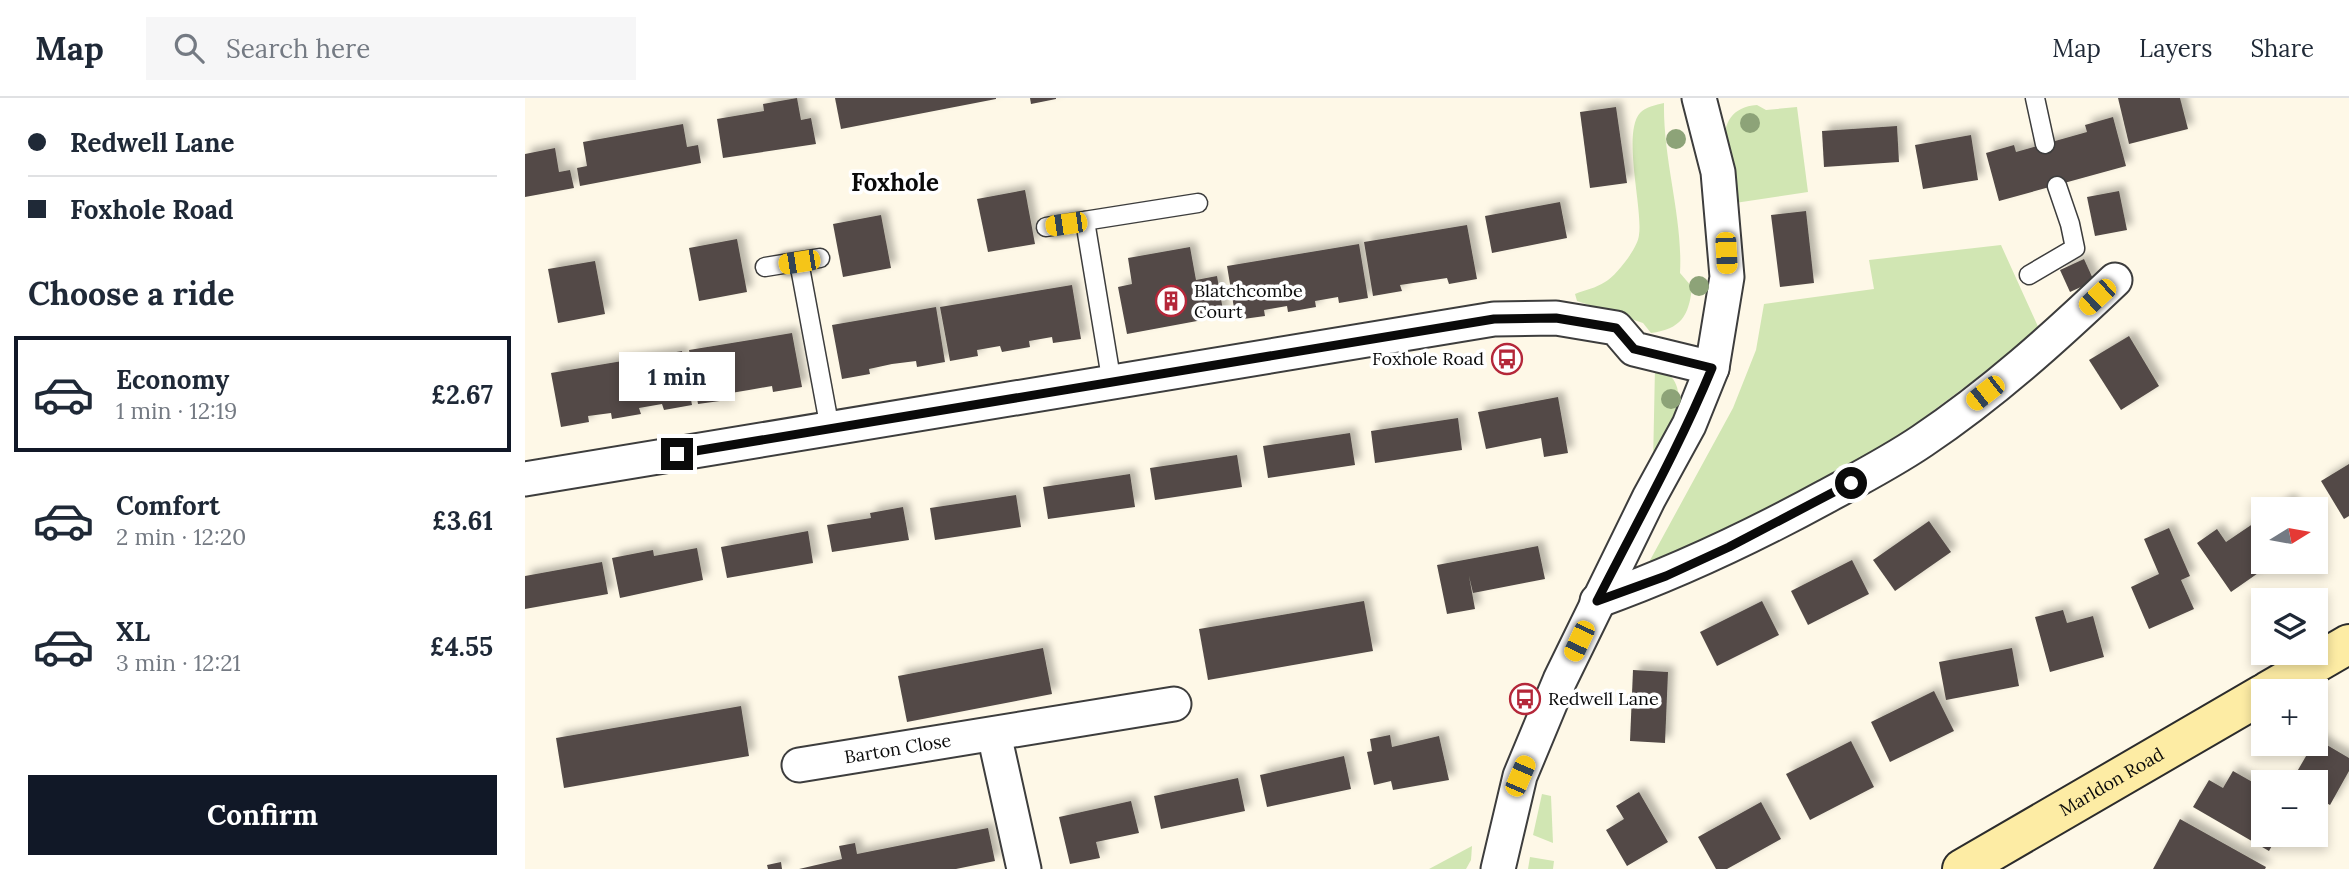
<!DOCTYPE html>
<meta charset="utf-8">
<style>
:root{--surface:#fff;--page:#f6f6f7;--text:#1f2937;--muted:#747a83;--line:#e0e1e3;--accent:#111827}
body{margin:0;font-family:Lora,serif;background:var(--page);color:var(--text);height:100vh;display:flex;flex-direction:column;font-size:26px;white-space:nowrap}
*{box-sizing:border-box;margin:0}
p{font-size:23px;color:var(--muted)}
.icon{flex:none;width:38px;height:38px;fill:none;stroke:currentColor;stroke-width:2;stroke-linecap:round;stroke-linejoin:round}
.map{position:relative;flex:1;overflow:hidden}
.details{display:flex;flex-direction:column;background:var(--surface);width:525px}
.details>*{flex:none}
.banner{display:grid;align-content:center;height:154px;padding:0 28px;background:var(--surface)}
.needle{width:46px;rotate:79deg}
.tools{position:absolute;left:1726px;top:399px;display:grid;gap:14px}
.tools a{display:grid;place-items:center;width:77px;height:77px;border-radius:0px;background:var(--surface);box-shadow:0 4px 10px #0003;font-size:35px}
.end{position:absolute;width:32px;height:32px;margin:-16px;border:9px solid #0a0a0a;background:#fff;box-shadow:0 0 0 4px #fff}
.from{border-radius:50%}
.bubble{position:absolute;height:49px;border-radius:0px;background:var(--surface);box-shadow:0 4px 10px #0003;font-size:23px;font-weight:700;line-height:49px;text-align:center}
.car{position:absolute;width:21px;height:42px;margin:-21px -10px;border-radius:9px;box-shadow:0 0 5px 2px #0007;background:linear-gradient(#f5c518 24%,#345 0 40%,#f5c518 0 76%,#345 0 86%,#f5c518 0)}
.banner b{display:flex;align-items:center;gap:24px;height:66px;font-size:26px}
.banner b+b{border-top:2px solid var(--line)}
.banner i{width:18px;height:18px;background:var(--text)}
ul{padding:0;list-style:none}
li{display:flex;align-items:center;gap:21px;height:116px;margin:0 14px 10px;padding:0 14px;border:4px solid transparent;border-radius:0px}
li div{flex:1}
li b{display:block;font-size:26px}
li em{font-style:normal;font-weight:700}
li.active{border-color:var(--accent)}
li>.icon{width:63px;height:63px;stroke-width:1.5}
h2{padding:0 28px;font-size:32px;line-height:84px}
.action{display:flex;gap:14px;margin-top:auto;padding:14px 28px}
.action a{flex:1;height:80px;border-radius:0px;background:var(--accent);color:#fff;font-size:28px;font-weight:700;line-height:80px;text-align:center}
header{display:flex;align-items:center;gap:42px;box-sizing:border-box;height:98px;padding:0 35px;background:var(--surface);border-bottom:2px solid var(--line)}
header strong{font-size:33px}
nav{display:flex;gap:38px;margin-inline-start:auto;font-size:24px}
.search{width:490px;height:63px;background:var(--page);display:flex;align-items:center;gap:18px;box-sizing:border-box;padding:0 24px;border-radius:0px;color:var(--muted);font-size:26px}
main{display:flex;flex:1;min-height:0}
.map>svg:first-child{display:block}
.green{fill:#d1e6b3}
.building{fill:#524a46;filter:url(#shadow)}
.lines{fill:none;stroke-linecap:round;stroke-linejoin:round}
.lane-casing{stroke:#3d3d3d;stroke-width:21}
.street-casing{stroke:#3d3d3d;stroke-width:37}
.secondary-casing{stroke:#2c2c2c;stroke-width:42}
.lane{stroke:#fff;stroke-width:18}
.street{stroke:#fff;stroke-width:33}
.secondary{stroke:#fdeca4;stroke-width:38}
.tree{fill:#8da378}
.route{stroke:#0a0a0a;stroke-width:9}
.labels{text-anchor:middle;stroke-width:7;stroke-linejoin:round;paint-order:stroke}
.poi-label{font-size:18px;fill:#0a0a0a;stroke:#fff;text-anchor:start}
.street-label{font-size:18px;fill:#0a0a0a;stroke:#fff}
.district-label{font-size:24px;font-weight:bold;fill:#0a0a0a;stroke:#fff}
</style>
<header>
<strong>Map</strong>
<div class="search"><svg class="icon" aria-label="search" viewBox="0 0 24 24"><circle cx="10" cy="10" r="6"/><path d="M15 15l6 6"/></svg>Search here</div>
<nav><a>Map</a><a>Layers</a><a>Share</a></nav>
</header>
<main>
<section class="details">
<div class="banner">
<b><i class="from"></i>Redwell Lane</b>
<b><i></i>Foxhole Road</b>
</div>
<h2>Choose a ride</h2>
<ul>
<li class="active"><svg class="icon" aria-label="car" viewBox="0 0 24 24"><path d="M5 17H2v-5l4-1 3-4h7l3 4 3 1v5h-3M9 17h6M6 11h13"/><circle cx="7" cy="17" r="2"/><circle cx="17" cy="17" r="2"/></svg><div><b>Economy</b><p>1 min · 12:19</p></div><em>£2.67</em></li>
<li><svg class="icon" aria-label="car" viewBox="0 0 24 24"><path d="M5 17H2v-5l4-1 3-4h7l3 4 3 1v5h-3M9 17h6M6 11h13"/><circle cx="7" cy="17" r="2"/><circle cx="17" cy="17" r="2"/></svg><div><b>Comfort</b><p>2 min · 12:20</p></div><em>£3.61</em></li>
<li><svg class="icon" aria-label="car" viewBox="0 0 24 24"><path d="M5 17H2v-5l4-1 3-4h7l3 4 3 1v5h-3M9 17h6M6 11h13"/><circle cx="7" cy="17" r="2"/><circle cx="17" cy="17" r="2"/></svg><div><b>XL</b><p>3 min · 12:21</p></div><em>£4.55</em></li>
</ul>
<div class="action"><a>Confirm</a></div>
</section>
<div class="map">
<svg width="1824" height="771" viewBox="0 0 1824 771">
<defs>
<filter id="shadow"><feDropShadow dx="6" dy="-6" stdDeviation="3.5" flood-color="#0004"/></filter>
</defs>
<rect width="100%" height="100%" fill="#fef8e7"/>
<g class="green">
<path d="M1139 5C1138 63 1158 119 1155 175L1167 189C1164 218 1156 231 1126 235L1118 225 1052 203 1050 196C1060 192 1071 190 1080 184 1091 178 1113 150 1114 137 1118 111 1097 35 1115 15 1120 9 1131 7 1139 5Z"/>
<path d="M1232 7 1241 12 1272 9 1283 94 1210 105C1204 73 1180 11 1232 7Z"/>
<polygon points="1476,147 1515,233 1354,353 1195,435 1123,466 1208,310 1231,252 1239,206 1349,191 1344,162"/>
<path d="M1130 269C1177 285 1141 339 1128 367Z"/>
<polygon points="1017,696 1026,698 1028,745 1008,737"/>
<polygon points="947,748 946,762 941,771 904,771"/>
<polygon points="1005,759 1029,763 1028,771 1003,771"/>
</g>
<g class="building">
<polygon points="272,0 276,22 286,20 291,46 198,60 192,21 239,13 238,6"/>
<polygon points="310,0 471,0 471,1 316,31"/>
<polygon points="505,0 531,0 531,1 506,6"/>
<polygon points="1593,0 1655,0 1663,31 1604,46"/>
<polygon points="1091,9 1102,85 1065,90 1055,14"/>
<polygon points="1588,19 1601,68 1474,103 1461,55 1489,47 1491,54 1562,34 1560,27"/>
<polygon points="158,26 162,49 173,47 176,65 55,88 52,70 62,68 58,44"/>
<polygon points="1372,28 1374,64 1299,69 1297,33"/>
<polygon points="1446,37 1453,82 1398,91 1390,47"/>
<polygon points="30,50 34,74 45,72 49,90 0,99 0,56"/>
<polygon points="500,92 510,146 463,154 452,101"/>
<polygon points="1594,93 1602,132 1570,138 1562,99"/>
<polygon points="1035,104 1042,140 967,155 960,118"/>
<polygon points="1281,113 1289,185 1255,189 1246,117"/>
<polygon points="356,117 366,170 318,179 308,126"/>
<polygon points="942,127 952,181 924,186 922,180 875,187 877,193 848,198 839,144"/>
<polygon points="212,141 222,194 174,203 164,150"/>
<polygon points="834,146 843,200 814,205 813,199 790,203 791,209 763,214 762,208 739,212 740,218 711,222 702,168"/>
<polygon points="665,149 671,182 692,178 699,218 602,236 593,189 607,186 603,160"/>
<polygon points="1559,161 1569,183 1545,194 1535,172"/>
<polygon points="70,163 80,216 33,225 23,171"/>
<polygon points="547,187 556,241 528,245 527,239 504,243 505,249 477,254 475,248 452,252 453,258 425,263 415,209"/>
<polygon points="411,209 420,264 392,269 391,263 367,266 344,271 345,276 317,281 307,227"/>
<polygon points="267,235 277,289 248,294 247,288 224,292 200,296 202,302 173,306 164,252"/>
<polygon points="1604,238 1634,288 1596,312 1564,262"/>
<polygon points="157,253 167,307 139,312 137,306 114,310 116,316 87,321 86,315 63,318 64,324 36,329 26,275"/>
<polygon points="1033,299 1043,355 1019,359 1016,340 961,351 953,314"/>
<polygon points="933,320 937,352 850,365 846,333"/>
<polygon points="825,335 830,367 743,380 738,348"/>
<polygon points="712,357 717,389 630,402 625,370"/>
<polygon points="1824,366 1824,418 1819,421 1796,383"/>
<polygon points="605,376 610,409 523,421 518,389"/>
<polygon points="491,397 496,429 410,442 405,410"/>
<polygon points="1764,401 1771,411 1749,411"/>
<polygon points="378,409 384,442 307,454 302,427 346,420 345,415"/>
<polygon points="1738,419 1738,464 1749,464 1706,494 1672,445 1692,431 1701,444"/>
<polygon points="1404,423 1426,454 1370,493 1348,462"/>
<polygon points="1644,430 1665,478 1656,482 1669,511 1624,531 1606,489 1634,476 1619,441"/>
<polygon points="283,433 288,465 202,480 196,449"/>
<polygon points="1013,448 1020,481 948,495 944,478 950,511 922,516 912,467"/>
<polygon points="172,450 178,482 95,500 87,460 128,452 129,458"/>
<polygon points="1327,462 1344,496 1283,527 1266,493"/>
<polygon points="77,464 83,496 0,511 0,478"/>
<polygon points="839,503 848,553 683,582 674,531"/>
<polygon points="1237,503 1254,537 1192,568 1175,534"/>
<polygon points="1538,512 1542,525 1568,518 1579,559 1525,574 1510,519"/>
<polygon points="518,550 527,596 382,624 373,578"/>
<polygon points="1487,550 1494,588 1421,602 1414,564"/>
<polygon points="1108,572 1143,574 1140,645 1105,643"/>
<polygon points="1409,593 1429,633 1365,664 1346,624"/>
<polygon points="216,608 224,658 39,690 31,640"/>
<polygon points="865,637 867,649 914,638 924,682 868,692 866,683 849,687 842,654 847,653 845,641"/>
<polygon points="1790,640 1824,660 1824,673 1805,707 1790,699 1790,684 1766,684 1788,646 1790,646"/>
<polygon points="1326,643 1349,689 1285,722 1261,676"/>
<polygon points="819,658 826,691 742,709 735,677"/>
<polygon points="1708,673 1738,690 1738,737 1753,737 1744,753 1668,709 1684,682 1698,690"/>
<polygon points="713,680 720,713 636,731 629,698"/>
<polygon points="1114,694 1143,744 1102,768 1081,732 1099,721 1091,708"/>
<polygon points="606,703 614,735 571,744 575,760 545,766 534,719"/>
<polygon points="1236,704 1256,741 1202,771 1191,771 1173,739"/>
<polygon points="1655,721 1741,769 1740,771 1628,771"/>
<polygon points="463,730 470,763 431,771 274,771 317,761 314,748 330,745 332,756"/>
<polygon points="256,764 257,771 243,771 242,767"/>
</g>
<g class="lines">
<g class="lane-casing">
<g id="lane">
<polyline points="1510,0 1520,46"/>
<polyline points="560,123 587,286"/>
<polyline points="521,129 673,105"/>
<polyline points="274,164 305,331"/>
<polyline points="240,169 295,160"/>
<polyline points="1504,177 1550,150 1545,126 1532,88"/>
</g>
</g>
<g class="street-casing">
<g id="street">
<polyline points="0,381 969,221 1031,220 1091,230 1109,251 1187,270"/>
<path d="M1072 503C1153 474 1225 440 1300 399 1333 381 1366 364 1397 343 1467 296 1529 240 1590 182"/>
<polyline points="469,636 499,771"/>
<path id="s1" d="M274 667 649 606"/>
<polyline points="973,771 995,678 1035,582 1124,400 1164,327 1187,270 1202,179 1193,74 1174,0"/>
</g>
</g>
<g class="secondary-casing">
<g id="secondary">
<polyline points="1743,593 1824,546"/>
<path id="s2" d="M1437 771 1738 596"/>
</g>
</g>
<use href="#lane" class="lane"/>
<use href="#street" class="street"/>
<use href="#secondary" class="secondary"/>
</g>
<g class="tree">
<circle cx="1225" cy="25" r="10"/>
<circle cx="1151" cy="41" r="10"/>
<circle cx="1174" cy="188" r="10"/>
<circle cx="1146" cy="301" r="10"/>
</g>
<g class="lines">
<path class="route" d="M152 356 969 221 1031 220 1091 230 1109 251 1187 270C1154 350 1111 426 1072 503L1141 478 1204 449 1326 385"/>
</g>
<defs>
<g id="building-ring" transform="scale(1.575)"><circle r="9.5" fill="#fff" stroke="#b42739" stroke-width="1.5"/><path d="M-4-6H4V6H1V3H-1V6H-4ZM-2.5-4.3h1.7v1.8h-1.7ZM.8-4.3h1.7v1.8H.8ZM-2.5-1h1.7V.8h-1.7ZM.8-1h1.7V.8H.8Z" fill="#b42739"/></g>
<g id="bus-ring" transform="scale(1.575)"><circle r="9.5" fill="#fff" stroke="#b42739" stroke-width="1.5"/><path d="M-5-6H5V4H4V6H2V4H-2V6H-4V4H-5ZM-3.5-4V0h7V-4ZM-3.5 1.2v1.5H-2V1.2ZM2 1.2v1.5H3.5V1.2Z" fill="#b42739"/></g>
</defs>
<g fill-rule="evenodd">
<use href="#building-ring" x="646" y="203"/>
<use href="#bus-ring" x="982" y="261"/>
<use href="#bus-ring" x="1000" y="601"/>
</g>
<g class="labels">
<g class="poi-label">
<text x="669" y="199">Blatchcombe<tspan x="669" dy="21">Court</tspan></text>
<text x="959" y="267" text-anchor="end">Foxhole Road</text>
<text x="1023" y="607">Redwell Lane</text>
</g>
<g class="street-label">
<text dy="6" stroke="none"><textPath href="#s1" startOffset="100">Barton Close</textPath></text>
<text dy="6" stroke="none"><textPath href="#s2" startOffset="173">Marldon Road</textPath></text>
</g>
<g class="district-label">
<text x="370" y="93">Foxhole</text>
</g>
</g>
</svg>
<div class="tools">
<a><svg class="needle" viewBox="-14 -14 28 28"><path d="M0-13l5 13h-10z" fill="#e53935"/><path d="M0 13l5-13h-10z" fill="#747a83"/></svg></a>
<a><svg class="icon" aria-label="layers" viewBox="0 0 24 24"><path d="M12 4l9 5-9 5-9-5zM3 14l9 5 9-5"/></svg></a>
<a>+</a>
<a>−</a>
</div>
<i class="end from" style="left:1326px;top:385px"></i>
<i class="end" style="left:152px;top:356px"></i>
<div class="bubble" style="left:94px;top:254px;width:116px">1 min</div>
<i class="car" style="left:541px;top:126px;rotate:262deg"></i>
<i class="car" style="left:1201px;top:155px;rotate:177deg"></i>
<i class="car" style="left:274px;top:164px;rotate:261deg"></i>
<i class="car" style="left:1572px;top:199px;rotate:227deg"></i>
<i class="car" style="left:1460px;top:295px;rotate:232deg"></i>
<i class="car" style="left:1054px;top:543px;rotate:205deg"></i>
<i class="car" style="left:995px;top:678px;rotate:23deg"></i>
</div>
</main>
